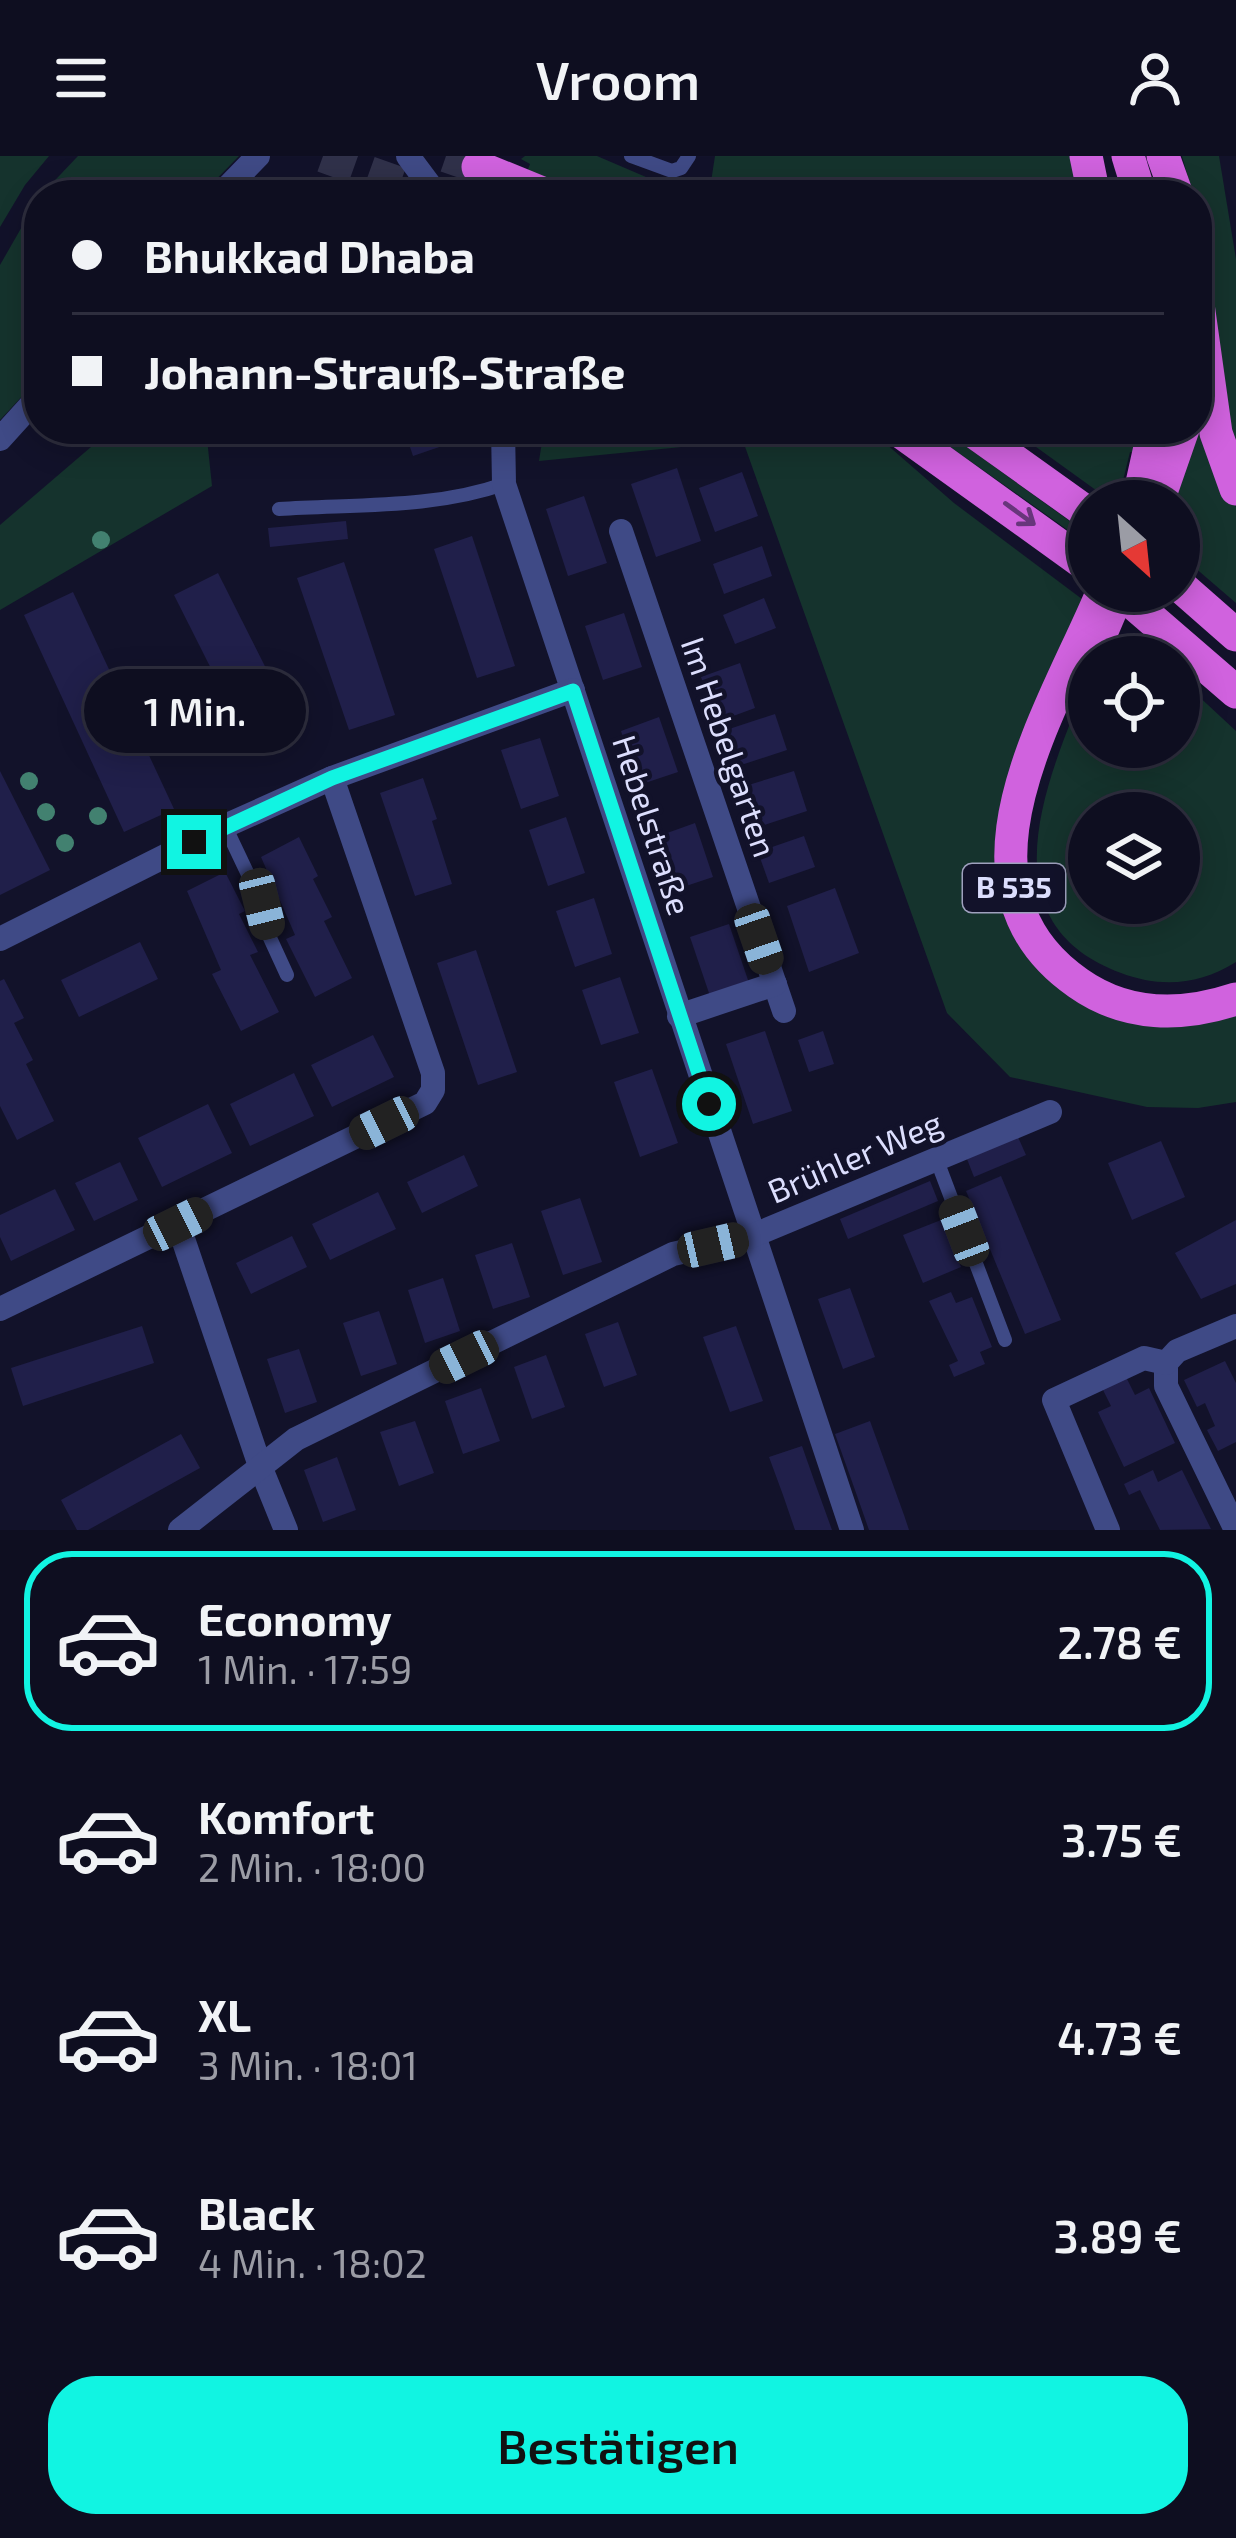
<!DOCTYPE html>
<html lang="de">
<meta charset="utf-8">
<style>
:root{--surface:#0e0e20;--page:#171729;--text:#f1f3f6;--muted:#9b9ca5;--line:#2e2e3e;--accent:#11f4e2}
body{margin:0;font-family:"Exo 2",sans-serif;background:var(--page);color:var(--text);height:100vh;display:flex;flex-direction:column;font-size:45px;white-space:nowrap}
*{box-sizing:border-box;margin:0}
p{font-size:39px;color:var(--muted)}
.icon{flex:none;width:66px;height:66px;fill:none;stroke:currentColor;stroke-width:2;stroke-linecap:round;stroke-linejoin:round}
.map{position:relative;height:1374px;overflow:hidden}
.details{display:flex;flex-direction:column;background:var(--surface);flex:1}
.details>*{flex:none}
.guide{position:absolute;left:24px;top:24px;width:1188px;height:264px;border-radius:48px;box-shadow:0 6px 30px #0003,0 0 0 3px var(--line);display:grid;align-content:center;height:264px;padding:0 48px;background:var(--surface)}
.needle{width:78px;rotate:153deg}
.controls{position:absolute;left:1068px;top:324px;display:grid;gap:24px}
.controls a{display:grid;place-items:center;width:132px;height:132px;border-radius:50%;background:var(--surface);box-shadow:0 6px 30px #0003,0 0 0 3px var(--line);font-size:60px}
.end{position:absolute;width:54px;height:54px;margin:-27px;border:15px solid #11f4e2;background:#111;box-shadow:0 0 0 6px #111}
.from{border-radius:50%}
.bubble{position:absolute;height:84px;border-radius:42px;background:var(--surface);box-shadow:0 6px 30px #0003,0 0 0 3px var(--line);font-size:39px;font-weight:600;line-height:84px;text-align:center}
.car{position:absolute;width:36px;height:72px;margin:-36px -18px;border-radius:15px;box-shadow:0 0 9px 3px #0007;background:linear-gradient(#222 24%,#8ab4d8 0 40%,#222 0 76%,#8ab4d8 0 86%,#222 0)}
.guide b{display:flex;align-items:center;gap:42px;height:114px;font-size:45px}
.guide b+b{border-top:3px solid var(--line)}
.guide i{width:30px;height:30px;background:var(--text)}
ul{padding:21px 0 0;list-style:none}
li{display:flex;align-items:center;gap:36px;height:180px;margin:0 24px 18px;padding:0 24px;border:6px solid transparent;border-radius:48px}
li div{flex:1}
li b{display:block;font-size:45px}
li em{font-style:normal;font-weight:600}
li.current{border-color:var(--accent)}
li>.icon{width:108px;height:108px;stroke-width:1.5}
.cta{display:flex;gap:24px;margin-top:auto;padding:24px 48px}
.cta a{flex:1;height:138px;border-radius:48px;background:var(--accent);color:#111;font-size:48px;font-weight:600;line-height:138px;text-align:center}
header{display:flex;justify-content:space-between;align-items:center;height:156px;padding:0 48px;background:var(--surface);font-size:54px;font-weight:600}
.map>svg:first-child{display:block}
.green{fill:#15332d;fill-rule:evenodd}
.building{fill:#201f4a}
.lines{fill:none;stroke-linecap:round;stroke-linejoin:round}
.trunk-tunnel{stroke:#30314a;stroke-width:33;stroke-dasharray:33 16;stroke-linecap:butt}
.service{stroke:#3f4a86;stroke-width:14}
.minor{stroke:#3f4a86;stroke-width:24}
.tertiary{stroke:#3f4a86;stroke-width:24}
.trunk{stroke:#d062de;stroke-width:33}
.trunk-bridge{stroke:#d062de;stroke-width:33}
.tree{fill:#428170}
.oneway{stroke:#67367b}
.route{stroke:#11f4e2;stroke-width:15}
.labels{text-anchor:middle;stroke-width:9;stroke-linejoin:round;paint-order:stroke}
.shield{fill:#12122a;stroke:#9fa1be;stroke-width:3}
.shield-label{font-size:30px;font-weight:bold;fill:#dcdefd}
.street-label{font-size:33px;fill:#dcdefd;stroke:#12122a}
</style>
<header><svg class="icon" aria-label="menu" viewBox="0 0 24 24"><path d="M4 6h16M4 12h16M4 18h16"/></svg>Vroom<svg class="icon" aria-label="person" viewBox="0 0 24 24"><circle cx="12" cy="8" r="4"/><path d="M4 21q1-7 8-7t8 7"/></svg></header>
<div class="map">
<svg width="1236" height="1374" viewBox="0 0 1236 1374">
<rect width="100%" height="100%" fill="#12122a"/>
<g class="green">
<polygon points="0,0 49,0 25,29 0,71"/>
<polygon points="78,0 239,0 201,39 41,39"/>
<polygon points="525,0 597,0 688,39 604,39 527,16 530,8 521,3"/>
<polygon points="715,0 1075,0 1083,39 709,39"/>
<polygon points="1182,0 1219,0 1236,103 1236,317 1215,187 1212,122 1197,39 1193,39"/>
<polygon points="39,41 39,222 0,264 0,109"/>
<polygon points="1197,266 1200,266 1215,312 1236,351 1236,447 1179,398 1179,345 1175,345"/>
<polygon points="112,273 206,273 212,330 0,454 0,369"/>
<polygon points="544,273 848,273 858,279 869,273 954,347 1082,443 1000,672 1062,834 1236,855 1236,946 1198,952 1147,951 1010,921 947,857 743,285 539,305"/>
<polygon points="925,273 946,276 1089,379 1089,389"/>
<polygon points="1011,273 1144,273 1139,297 1130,296 1118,345 1111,345"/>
<path d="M1089 521V591H1179V522L1236 575V806C1199 829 1161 832 1121 817 980 765 1050 617 1089 521ZM1179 657V747H1089V657Z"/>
</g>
<g class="building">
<polygon points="404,273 450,273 454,286 413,300"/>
<polygon points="677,312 701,385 656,401 631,328"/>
<polygon points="742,316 758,360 715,376 699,332"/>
<polygon points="584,340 607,407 568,420 546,353"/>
<polygon points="346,365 348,383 270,391 268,372"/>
<polygon points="472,380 515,510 477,522 434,393"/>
<polygon points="762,390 772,420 724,438 713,408"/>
<polygon points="344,406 395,559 349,574 297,422"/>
<polygon points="218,417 297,574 253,596 174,439"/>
<polygon points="73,436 174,653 124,676 24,459"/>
<polygon points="764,442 776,472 735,488 723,459"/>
<polygon points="624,457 642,511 603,524 585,470"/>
<polygon points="740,507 755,552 717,566 701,521"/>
<polygon points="775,558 787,594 735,611 723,575"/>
<polygon points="659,561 678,616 639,629 621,575"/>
<polygon points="540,582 559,640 521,653 501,594"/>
<polygon points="0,615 50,714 0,739"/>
<polygon points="794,615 807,655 755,672 742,631"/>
<polygon points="423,622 437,663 432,665 452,728 415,740 380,637"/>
<polygon points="566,661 585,717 548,730 529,674"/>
<polygon points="695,667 713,721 674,734 656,681"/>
<polygon points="804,680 815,711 769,727 758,696"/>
<polygon points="299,681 318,720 313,723 332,761 324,765 352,822 315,841 286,783 295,779 261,701"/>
<polygon points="225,716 245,755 239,758 258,796 250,799 279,856 241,875 212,818 221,814 187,735"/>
<polygon points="835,732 859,797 809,816 787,750"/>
<polygon points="594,742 612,798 575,811 556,755"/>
<polygon points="729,768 749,827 710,840 690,781"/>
<polygon points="140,786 158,823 79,861 61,824"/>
<polygon points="476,794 517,916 478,929 437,807"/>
<polygon points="620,821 639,877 601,889 582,834"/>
<polygon points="4,823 24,862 14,867 33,904 26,908 54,965 17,984 0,950 0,825"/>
<polygon points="765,875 792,955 753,968 726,888"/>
<polygon points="823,875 834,908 809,916 798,884"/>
<polygon points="373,879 394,921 332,951 311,909"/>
<polygon points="652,913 678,987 640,1001 614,926"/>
<polygon points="294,917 314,960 250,990 230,948"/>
<polygon points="208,948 232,997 162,1031 138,982"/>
<polygon points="1018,981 1026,999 974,1021 967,1003"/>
<polygon points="1161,985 1185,1041 1132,1064 1108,1007"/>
<polygon points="464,999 478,1030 422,1057 407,1026"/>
<polygon points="120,1006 138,1044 94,1065 75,1027"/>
<polygon points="1001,1020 1061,1164 1025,1178 966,1035"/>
<polygon points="930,1025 938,1045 848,1083 840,1063"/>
<polygon points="55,1033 75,1074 11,1105 0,1081 0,1059"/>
<polygon points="378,1036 396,1073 330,1104 312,1068"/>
<polygon points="580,1042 602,1106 563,1119 541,1055"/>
<polygon points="941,1064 961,1111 923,1127 903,1079"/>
<polygon points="1236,1064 1236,1128 1201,1143 1175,1097"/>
<polygon points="292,1080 307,1111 251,1138 236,1107"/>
<polygon points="512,1087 530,1141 493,1153 475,1099"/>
<polygon points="443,1122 460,1175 425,1187 408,1134"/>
<polygon points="850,1132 875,1201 843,1213 818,1143"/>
<polygon points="951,1136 956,1147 972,1141 992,1191 980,1196 985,1208 954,1221 949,1209 958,1205 929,1145"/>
<polygon points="379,1155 397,1208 361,1220 343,1167"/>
<polygon points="618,1166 637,1219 604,1231 585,1178"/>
<polygon points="142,1170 154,1207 23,1250 11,1212"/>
<polygon points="736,1170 763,1245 730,1256 703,1181"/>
<polygon points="299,1193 317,1246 285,1257 267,1203"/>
<polygon points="546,1199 565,1251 532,1263 514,1211"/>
<polygon points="1225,1205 1236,1227 1236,1286 1218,1295 1207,1274 1215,1270 1205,1247 1197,1251 1184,1224"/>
<polygon points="1126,1221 1135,1239 1149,1232 1175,1287 1124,1311 1098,1256 1111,1250 1102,1232"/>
<polygon points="481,1232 500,1285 463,1298 445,1245"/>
<polygon points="415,1265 434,1317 399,1330 380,1276"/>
<polygon points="870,1265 904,1359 909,1374 869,1374 855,1334 835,1278"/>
<polygon points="181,1278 200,1312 88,1374 77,1374 61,1344"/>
<polygon points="802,1290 815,1327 832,1374 795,1374 783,1339 769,1301"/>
<polygon points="337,1301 356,1354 323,1366 304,1314"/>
<polygon points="1153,1314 1158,1326 1182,1314 1211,1373 1160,1374 1140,1334 1129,1339 1124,1328"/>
</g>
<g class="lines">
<g class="trunk-tunnel">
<polyline points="323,0 432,39"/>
<polyline points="446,0 478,11"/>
</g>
<g class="service">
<polyline points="631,0 672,15 681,12 689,0"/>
<path d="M279 353C353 348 433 353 504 328"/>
<polyline points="225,670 262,748 270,782 287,819"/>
<polyline points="936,1002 1005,1184"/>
</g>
<g class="minor">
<polyline points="408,0 437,39"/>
<polyline points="503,273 504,328 852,1374"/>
<polyline points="621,375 784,855"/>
<polyline points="0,783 225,670 332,622 573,534"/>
<polyline points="679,860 775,828"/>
<polyline points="178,1068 260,1310 286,1374"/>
<polyline points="0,1153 425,947 433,934 433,917 332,622"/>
<polyline points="1166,1207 1166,1230 1236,1374"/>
<polyline points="180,1374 296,1283 673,1098 752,1080 1050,956"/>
<polyline points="1108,1374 1054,1244 1144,1202 1166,1207 1177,1195 1236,1170"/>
</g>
<g class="tertiary">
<polyline points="220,39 258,0"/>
<polyline points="0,283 39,240"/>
</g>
<g class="trunk">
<polyline points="1086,0 1094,39"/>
<polyline points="1128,0 1140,39"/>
<polyline points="1163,0 1177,39"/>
<polyline points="478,11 547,39"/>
<polyline points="1197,141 1216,277 1236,333"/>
<polyline points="897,273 1089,411"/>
<polyline points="970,273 1089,358"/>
<polyline points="1138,345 1154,273"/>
<polyline points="1158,345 1183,273"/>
<polyline points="1179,429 1236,479"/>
<polyline points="1119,435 1236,536"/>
<path d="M1102 437C1054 553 937 729 1078 827 1126 861 1182 861 1236 843"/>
</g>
<polyline class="trunk-bridge" points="1102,475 1119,435"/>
</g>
<g class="tree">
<circle cx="101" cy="384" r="9"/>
<circle cx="29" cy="625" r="9"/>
<circle cx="46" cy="656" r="9"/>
<circle cx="98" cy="660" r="9"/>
<circle cx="65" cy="687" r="9"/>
</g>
<defs><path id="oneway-shaft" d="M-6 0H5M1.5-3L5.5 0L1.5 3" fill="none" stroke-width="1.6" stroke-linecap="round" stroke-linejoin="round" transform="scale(3)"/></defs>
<use class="oneway" href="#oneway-shaft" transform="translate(1020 358) rotate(36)"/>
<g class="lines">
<polyline class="route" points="194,686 332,622 573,535 709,948"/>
</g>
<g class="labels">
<rect class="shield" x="963" y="708" width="102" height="48" rx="9"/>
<g class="shield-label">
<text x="1014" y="742">B 535</text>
</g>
<g class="street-label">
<text transform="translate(729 591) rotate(71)" y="12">Im Hebelgarten</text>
<text transform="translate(652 669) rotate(72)" y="12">Hebelstraße</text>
<text transform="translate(855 1001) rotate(-23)" y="12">Brühler Weg</text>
</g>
</g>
</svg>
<div class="controls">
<a><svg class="needle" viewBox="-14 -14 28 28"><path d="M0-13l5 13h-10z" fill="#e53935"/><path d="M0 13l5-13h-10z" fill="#9b9ca5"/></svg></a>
<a><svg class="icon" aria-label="locate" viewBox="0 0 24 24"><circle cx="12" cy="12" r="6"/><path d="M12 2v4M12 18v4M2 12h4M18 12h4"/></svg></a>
<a><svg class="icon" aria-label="layers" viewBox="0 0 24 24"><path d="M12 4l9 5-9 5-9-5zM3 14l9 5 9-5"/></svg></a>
</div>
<i class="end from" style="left:709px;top:948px"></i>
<i class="end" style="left:194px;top:686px"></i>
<div class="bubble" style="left:84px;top:513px;width:222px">1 Min.</div>
<i class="car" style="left:262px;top:748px;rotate:166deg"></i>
<i class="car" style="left:759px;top:783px;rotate:161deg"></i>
<i class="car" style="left:384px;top:967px;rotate:244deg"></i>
<i class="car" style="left:178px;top:1068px;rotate:64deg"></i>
<i class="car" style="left:964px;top:1075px;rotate:339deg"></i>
<i class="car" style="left:713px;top:1089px;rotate:77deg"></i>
<i class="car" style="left:464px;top:1201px;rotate:244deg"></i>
<div class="guide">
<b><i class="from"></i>Bhukkad Dhaba</b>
<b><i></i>Johann-Strauß-Straße</b>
</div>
</div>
<section class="details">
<ul>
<li class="current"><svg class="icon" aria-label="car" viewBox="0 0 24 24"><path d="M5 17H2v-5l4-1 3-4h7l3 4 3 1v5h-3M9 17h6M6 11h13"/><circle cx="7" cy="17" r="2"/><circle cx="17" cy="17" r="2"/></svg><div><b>Economy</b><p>1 Min. · 17:59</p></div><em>2.78 €</em></li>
<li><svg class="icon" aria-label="car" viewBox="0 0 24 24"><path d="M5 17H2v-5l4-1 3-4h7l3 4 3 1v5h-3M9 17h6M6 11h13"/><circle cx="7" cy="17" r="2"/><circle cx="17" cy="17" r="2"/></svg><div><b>Komfort</b><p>2 Min. · 18:00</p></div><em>3.75 €</em></li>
<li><svg class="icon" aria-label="car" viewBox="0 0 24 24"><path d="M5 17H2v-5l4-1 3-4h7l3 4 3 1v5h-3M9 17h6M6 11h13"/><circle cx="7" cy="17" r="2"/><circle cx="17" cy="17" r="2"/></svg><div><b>XL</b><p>3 Min. · 18:01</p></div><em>4.73 €</em></li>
<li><svg class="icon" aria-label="car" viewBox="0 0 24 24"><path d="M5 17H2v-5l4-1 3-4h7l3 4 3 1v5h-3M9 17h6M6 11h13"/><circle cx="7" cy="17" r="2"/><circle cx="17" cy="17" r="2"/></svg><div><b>Black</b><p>4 Min. · 18:02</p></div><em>3.89 €</em></li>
</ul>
<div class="cta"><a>Bestätigen</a></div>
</section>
